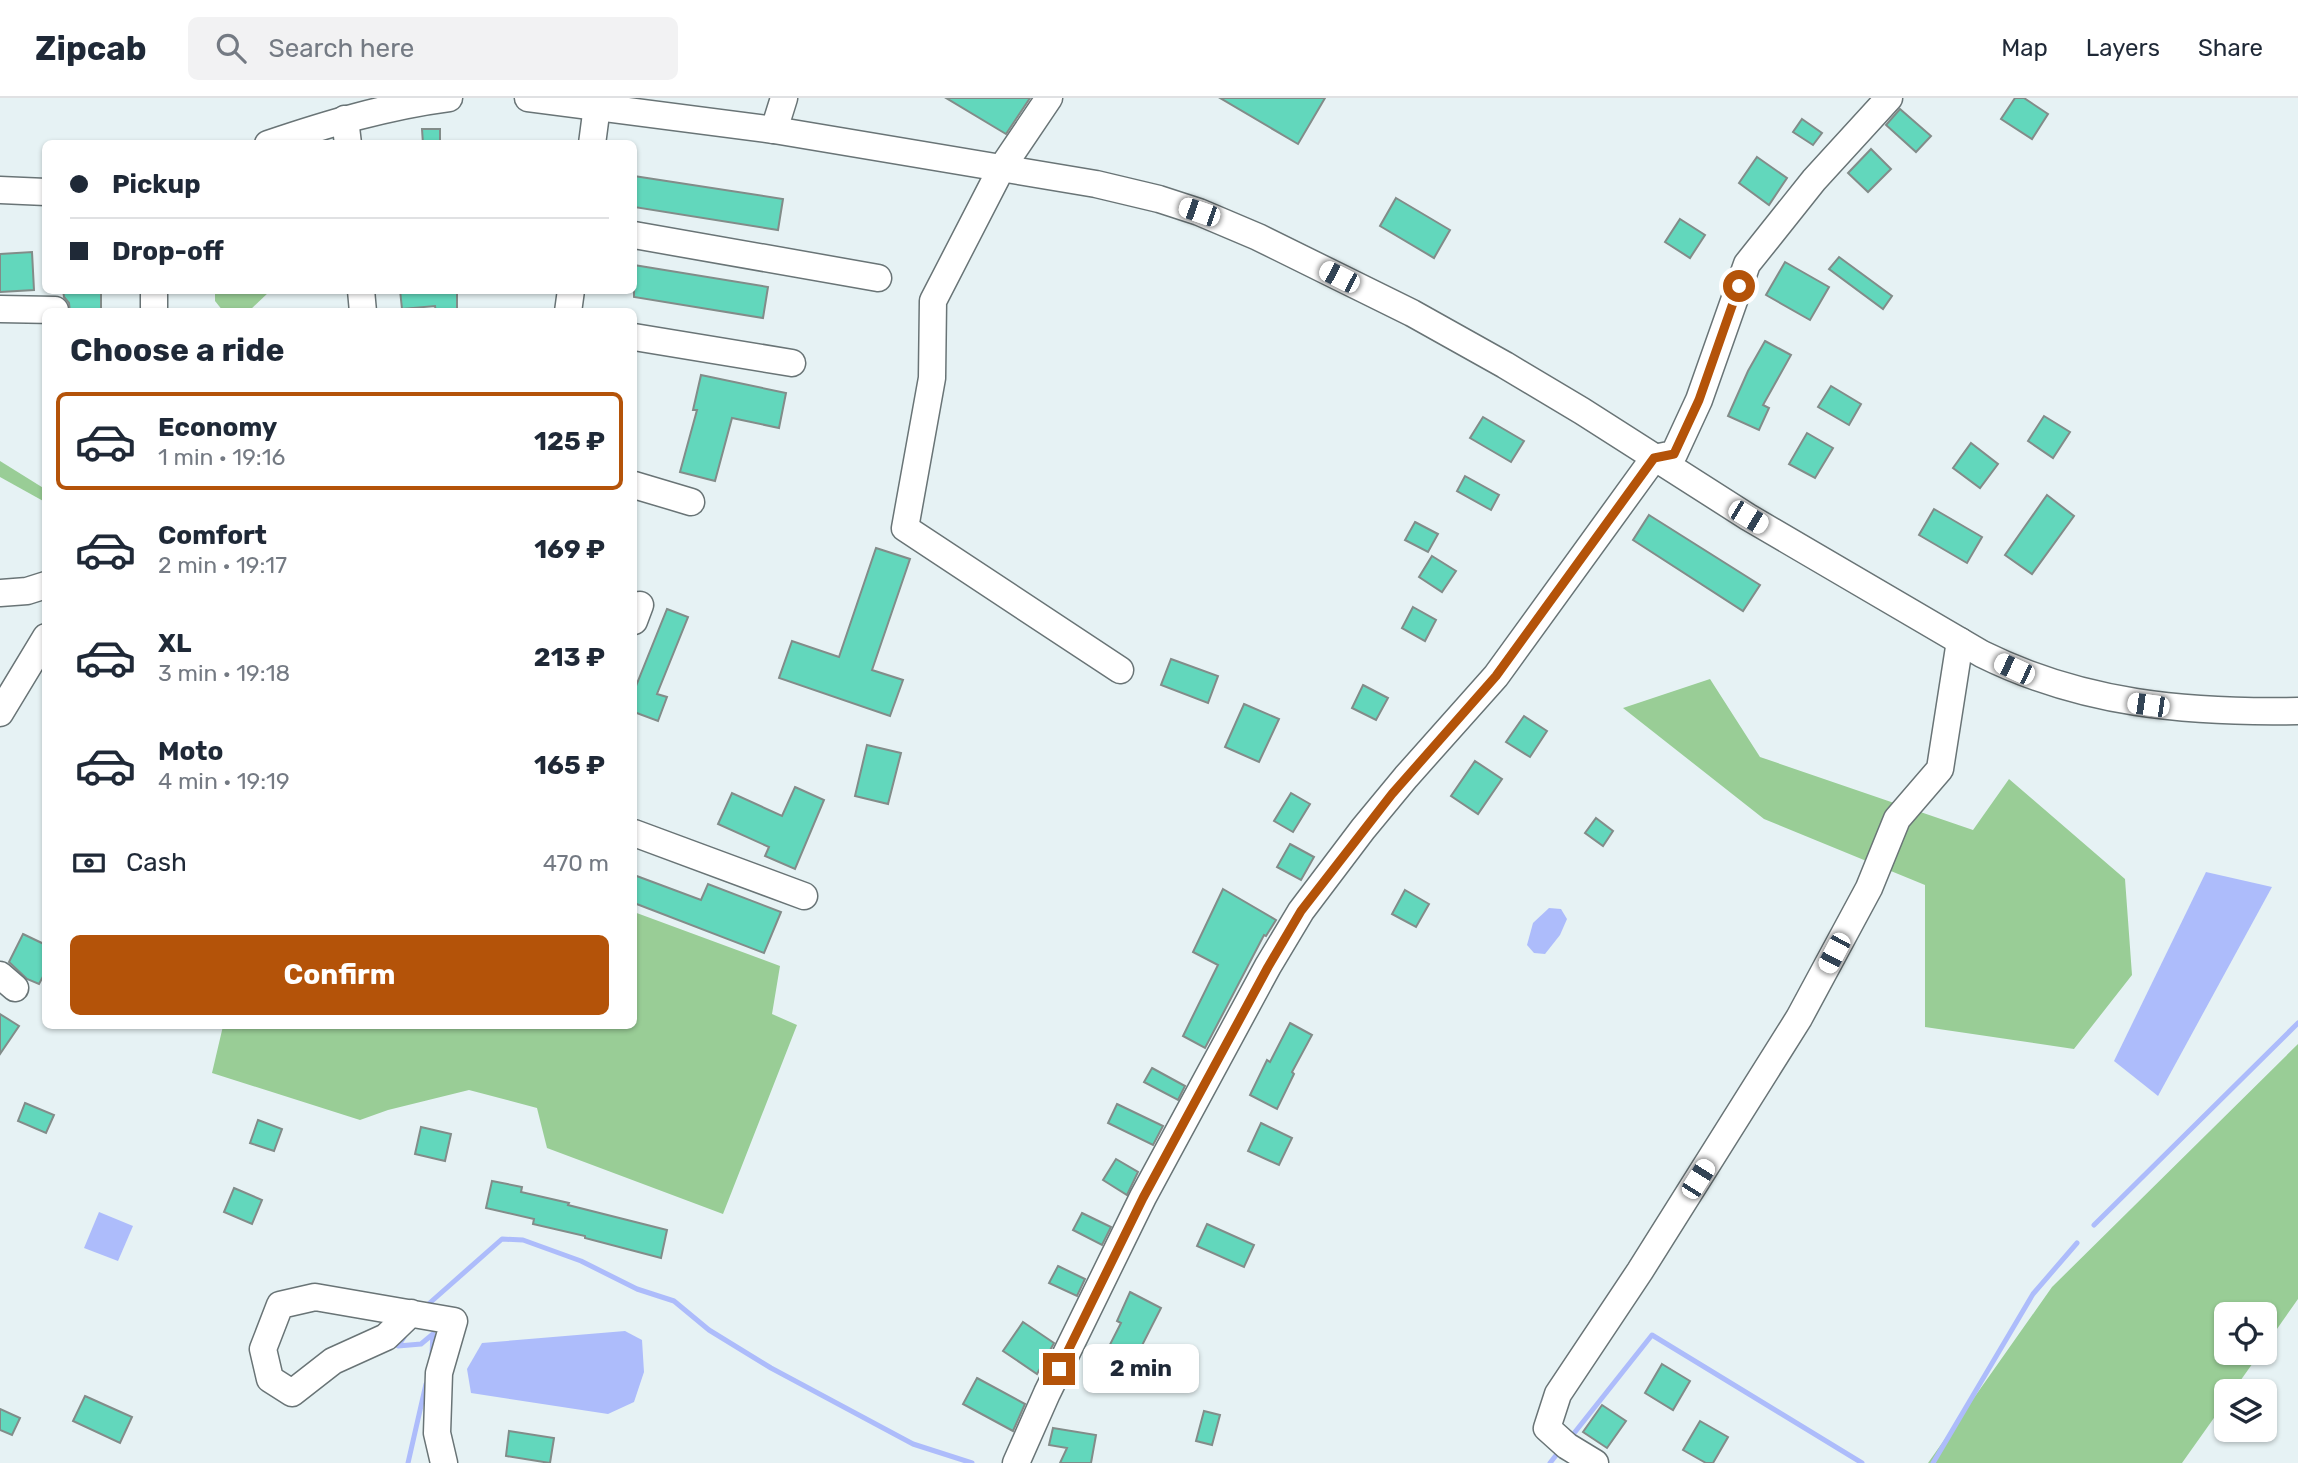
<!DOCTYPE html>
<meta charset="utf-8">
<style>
:root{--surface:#fff;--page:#f2f2f3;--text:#1f2937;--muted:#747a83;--line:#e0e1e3;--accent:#b45309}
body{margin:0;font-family:Rubik,sans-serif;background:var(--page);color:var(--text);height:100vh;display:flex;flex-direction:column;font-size:26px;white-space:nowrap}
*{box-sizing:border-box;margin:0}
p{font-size:23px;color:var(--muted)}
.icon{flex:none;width:38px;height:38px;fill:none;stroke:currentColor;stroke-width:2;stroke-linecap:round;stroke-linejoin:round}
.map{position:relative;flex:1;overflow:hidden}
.drawer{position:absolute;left:42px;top:210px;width:595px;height:721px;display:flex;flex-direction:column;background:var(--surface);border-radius:10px;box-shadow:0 2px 5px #0004}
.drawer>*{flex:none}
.hud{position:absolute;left:42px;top:42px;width:595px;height:154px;border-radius:10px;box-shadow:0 2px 5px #0004;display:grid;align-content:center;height:154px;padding:0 28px;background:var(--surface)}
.controls{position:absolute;left:2214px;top:1204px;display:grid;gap:14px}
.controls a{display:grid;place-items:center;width:63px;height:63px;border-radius:10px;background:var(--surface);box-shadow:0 2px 5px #0004;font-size:35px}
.end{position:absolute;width:32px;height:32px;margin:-16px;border:9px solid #b45309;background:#fff;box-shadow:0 0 0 4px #fff}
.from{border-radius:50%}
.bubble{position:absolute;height:49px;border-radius:10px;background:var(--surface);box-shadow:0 2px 5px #0004;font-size:23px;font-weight:700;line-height:49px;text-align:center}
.car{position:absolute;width:21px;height:42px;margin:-21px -10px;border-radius:9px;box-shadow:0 0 5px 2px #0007;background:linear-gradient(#fff 24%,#345 0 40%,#fff 0 76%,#345 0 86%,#fff 0)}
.hud b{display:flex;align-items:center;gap:24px;height:66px;font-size:26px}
.hud b+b{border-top:2px solid var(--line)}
.hud i{width:18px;height:18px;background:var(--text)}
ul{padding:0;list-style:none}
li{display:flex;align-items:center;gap:21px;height:98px;margin:0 14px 10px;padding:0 14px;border:4px solid transparent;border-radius:10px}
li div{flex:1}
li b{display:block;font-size:26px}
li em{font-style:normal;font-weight:700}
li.selected{border-color:var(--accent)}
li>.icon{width:63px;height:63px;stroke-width:1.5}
h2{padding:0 28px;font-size:32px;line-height:84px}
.pay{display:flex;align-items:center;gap:18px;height:77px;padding:0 28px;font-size:26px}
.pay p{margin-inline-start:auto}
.cta{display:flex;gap:14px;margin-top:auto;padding:14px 28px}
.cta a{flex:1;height:80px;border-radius:10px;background:var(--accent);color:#fff;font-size:28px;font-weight:700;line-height:80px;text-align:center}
header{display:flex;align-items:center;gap:42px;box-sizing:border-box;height:98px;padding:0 35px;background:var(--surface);border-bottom:2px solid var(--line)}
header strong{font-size:33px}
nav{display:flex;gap:38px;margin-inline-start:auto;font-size:24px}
.search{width:490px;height:63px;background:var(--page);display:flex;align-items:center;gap:18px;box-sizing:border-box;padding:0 24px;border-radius:10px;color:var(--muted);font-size:26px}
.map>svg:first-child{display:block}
.green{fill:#99cd96}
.water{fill:#adbcfb}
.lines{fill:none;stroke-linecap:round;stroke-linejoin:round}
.stream{stroke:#adbcfb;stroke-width:5}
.building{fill:#62d7bc;stroke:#828c89;stroke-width:2}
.minor-casing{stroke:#697476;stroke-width:29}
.minor{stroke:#fff;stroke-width:26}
.route{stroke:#b45309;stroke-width:9}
</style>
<header>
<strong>Zipcab</strong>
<div class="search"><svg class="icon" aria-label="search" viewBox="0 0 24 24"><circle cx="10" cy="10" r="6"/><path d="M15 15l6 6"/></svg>Search here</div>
<nav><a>Map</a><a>Layers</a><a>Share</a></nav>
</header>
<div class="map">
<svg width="2298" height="1365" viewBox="0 0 2298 1365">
<rect width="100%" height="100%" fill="#e6f2f4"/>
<g class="green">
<polygon points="215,193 215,192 270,193 248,214 223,213 215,203"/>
<polygon points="0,363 45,391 45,404 0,379"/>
<polygon points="1710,581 1760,659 1973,732 2009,681 2125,781 2132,877 2074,951 1925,929 1925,787 1764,721 1623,610"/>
<polygon points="634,814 780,868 772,916 797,927 723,1116 547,1050 537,1010 469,992 388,1012 360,1022 212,975 223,928 634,928"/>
<polygon points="2298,946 2298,1201 2265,1248 2264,1216 2226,1216 2226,1255 2260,1255 2233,1293 2226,1293 2226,1303 2182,1365 1928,1365 2052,1189"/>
</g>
<g class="water">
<polygon points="2206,774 2272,789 2158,998 2114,963"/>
<polygon points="1549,810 1561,811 1567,821 1560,837 1545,856 1534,855 1527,847 1533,825"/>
<polygon points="99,1114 133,1128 118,1163 84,1150"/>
<polygon points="625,1233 642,1242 644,1274 634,1304 608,1316 471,1295 467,1271 482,1245"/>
</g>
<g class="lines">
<g class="stream">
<polyline points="2094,1127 2298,925"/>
<polyline points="424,1210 502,1141 523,1142 581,1163 637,1191 674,1203 709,1232 771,1270 913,1346 972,1365"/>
<polyline points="404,1239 398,1248 421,1246 433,1236 432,1256"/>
<polyline points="1575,1334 1652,1237 1862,1365"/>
<polyline points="408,1365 426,1286"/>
<polyline points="1550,1365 1557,1356"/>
<polyline points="1933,1365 2033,1196 2077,1145"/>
</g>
</g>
<g class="building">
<polygon points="946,0 1030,0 1006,36"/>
<polygon points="1220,0 1325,0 1298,46"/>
<polygon points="2015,0 2024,0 2048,16 2032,41 2001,21"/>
<polygon points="1900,11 1931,38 1916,54 1886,27"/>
<polygon points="1802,21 1822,35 1813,47 1793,34"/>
<polygon points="422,31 440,31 440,46 423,46"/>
<polygon points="1871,51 1891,71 1868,94 1848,75"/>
<polygon points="1757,59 1787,80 1769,107 1739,85"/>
<polygon points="634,78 783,101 778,132 634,109"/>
<polygon points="1396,100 1450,132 1434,160 1380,128"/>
<polygon points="1680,121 1705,137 1690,160 1665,144"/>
<polygon points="32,154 34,192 0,194 0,156"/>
<polygon points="1839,159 1892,198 1883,211 1829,171"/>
<polygon points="1785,164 1829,189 1810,222 1766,197"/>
<polygon points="634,167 768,189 763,220 634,199"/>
<polygon points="63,192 101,192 101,214 70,214 69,205 64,199"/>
<polygon points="400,192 457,192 457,214 436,214 435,208 402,211"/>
<polygon points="1765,243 1791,257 1763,307 1769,310 1759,332 1728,318 1748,273"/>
<polygon points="701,277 786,295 779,330 732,320 715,383 680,374 697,312 693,312"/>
<polygon points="1831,288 1861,306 1849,327 1818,309"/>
<polygon points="2044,318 2070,334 2053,360 2028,343"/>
<polygon points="1483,319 1524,343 1511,364 1470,340"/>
<polygon points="1807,335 1833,350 1815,380 1789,366"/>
<polygon points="1971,345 1998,366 1980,390 1953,370"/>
<polygon points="1465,378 1499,397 1491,412 1457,393"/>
<polygon points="2047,397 2074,418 2032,476 2005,457"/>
<polygon points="1934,411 1982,439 1967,465 1919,437"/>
<polygon points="1649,417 1760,487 1743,513 1633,442"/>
<polygon points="1415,424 1438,436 1428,454 1405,442"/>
<polygon points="876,450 910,461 872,572 903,582 890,618 779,580 792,543 839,559"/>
<polygon points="1432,458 1456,473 1442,494 1419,479"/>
<polygon points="1413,509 1436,522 1425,543 1402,530"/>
<polygon points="667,511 688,519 657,596 667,599 658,623 634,614 634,593"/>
<polygon points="1171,561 1218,578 1208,605 1161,587"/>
<polygon points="1363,587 1388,600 1376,622 1352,610"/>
<polygon points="1244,606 1279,621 1259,664 1225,649"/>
<polygon points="1524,618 1547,633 1530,659 1506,644"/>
<polygon points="867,647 901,655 888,706 855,698"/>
<polygon points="1475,663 1502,681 1478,716 1451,698"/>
<polygon points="795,689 824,702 795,771 765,758 769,749 718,726 732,695 782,718"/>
<polygon points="1291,695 1310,706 1293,734 1274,723"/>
<polygon points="1596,720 1613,733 1603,748 1585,735"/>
<polygon points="1290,746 1314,759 1301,782 1277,769"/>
<polygon points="634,777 701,802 708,786 781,814 764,855 634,805"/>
<polygon points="1223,791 1276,822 1266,838 1264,837 1205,950 1183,938 1218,867 1193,854"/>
<polygon points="1405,792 1429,806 1416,829 1392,816"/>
<polygon points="23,836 46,847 46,873 39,886 27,881 9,864"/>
<polygon points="0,916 19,928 0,956"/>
<polygon points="1290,925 1312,937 1292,974 1294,976 1277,1011 1250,997 1267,962 1270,964"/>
<polygon points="1152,970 1185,988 1178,1002 1144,984"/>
<polygon points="25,1005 54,1017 46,1035 18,1023"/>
<polygon points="1117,1006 1163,1028 1153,1047 1108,1025"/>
<polygon points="258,1022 282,1031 274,1053 250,1045"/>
<polygon points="1261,1025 1292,1040 1279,1067 1248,1053"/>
<polygon points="421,1029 451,1036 445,1063 415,1056"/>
<polygon points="1116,1061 1138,1074 1127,1097 1103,1082"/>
<polygon points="492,1083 522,1089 521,1094 569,1105 568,1107 667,1132 661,1160 585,1140 585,1138 533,1126 534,1121 486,1110"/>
<polygon points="234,1090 262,1102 252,1126 224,1114"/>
<polygon points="1082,1115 1111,1129 1102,1147 1073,1132"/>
<polygon points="1207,1126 1254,1147 1244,1169 1197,1148"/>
<polygon points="1058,1168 1085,1181 1077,1198 1049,1185"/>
<polygon points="1130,1194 1161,1210 1123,1285 1097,1272 1121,1225 1117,1223"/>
<polygon points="1023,1224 1054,1245 1037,1276 1003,1253"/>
<polygon points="1662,1266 1690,1283 1673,1312 1645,1295"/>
<polygon points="977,1280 1025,1306 1013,1333 963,1306"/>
<polygon points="85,1298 132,1319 120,1345 73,1323"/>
<polygon points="1602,1307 1626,1323 1607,1350 1583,1334"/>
<polygon points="0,1311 20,1320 12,1337 0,1332"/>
<polygon points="1204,1313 1220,1317 1212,1347 1196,1343"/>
<polygon points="1700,1323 1728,1339 1713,1365 1706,1365 1683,1352"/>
<polygon points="1053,1330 1096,1337 1091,1365 1060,1365 1067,1350 1049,1347"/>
<polygon points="509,1333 554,1340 550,1365 506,1358"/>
</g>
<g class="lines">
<g class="minor-casing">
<g id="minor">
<path d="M528 0 774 32 1096 86 1159 101 1199 114 1258 139 1412 215 1505 267 1582 313 1748 419 1982 556C2083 606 2187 615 2298 613"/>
<polyline points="1049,0 1001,71 933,203 932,280 905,430 1120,572"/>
<polyline points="345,21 348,46"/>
<polyline points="774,32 784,0"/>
<path d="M268 46C327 26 387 8 449 0"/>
<polyline points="592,46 597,8"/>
<polyline points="0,92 46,94"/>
<polyline points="634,137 878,180"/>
<polyline points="154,192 154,214"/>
<polyline points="361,192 363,214"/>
<polyline points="0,211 55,212"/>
<polyline points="568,214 571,192"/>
<polyline points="634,239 792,265"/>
<polyline points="634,387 691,404"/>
<polyline points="0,495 27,493 46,487"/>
<polyline points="634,523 640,507"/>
<polyline points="0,615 46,539"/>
<polyline points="634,735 804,798"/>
<polyline points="0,877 15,890"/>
<polyline points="411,1215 386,1239 333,1263 292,1295 270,1281 263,1251 280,1207 315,1199 454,1223 439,1275 437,1335 444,1365"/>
<polyline points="1016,1365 1047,1295 1143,1099 1268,868 1301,813 1363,731 1406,679 1496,578 1654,360 1674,356 1699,302 1747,166 1814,82 1889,0"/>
<polyline points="1595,1365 1567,1348 1547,1330 1558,1296 1640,1173 1799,920 1869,790 1897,721 1940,671 1960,543"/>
</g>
</g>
<use href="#minor" class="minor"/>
</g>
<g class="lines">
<polyline class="route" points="1059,1271 1143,1100 1268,869 1301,813 1392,696 1496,578 1654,360 1674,356 1699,302 1739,188"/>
</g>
</svg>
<div class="controls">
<a><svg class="icon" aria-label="locate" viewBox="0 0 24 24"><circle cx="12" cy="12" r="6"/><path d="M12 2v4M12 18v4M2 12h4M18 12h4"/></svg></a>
<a><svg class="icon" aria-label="layers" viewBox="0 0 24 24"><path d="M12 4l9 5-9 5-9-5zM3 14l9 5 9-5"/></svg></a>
</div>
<i class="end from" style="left:1739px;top:188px"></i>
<i class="end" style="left:1059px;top:1271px"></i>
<div class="bubble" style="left:1083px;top:1246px;width:116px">2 min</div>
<i class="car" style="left:1199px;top:114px;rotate:289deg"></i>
<i class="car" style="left:1339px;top:179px;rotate:297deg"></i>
<i class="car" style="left:1748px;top:419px;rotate:121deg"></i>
<i class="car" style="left:2014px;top:571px;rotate:295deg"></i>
<i class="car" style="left:2148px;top:607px;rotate:278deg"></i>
<i class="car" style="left:1834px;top:855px;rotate:208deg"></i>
<i class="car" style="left:1698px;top:1081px;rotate:32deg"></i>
<div class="hud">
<b><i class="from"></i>Pickup</b>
<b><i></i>Drop-off</b>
</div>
<section class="drawer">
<h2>Choose a ride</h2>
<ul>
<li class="selected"><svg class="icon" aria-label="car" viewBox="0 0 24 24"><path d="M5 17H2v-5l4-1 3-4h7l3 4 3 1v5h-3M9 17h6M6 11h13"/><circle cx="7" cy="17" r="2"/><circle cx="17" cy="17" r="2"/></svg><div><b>Economy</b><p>1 min · 19:16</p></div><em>125 ₽</em></li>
<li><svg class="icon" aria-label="car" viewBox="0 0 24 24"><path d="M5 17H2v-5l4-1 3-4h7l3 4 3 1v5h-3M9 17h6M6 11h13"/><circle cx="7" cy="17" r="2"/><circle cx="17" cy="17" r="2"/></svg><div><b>Comfort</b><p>2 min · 19:17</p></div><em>169 ₽</em></li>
<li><svg class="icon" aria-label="car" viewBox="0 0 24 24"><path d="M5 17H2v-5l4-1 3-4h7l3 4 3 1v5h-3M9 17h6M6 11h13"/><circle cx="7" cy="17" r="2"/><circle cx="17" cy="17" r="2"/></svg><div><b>XL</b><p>3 min · 19:18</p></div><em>213 ₽</em></li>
<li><svg class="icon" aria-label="car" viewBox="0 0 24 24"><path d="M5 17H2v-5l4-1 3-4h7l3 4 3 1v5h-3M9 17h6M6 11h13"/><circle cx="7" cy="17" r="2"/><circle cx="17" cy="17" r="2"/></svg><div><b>Moto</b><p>4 min · 19:19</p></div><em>165 ₽</em></li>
</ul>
<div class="pay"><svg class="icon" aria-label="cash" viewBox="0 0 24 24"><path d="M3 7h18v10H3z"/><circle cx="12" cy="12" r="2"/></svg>Cash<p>470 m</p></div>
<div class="cta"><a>Confirm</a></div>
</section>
</div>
